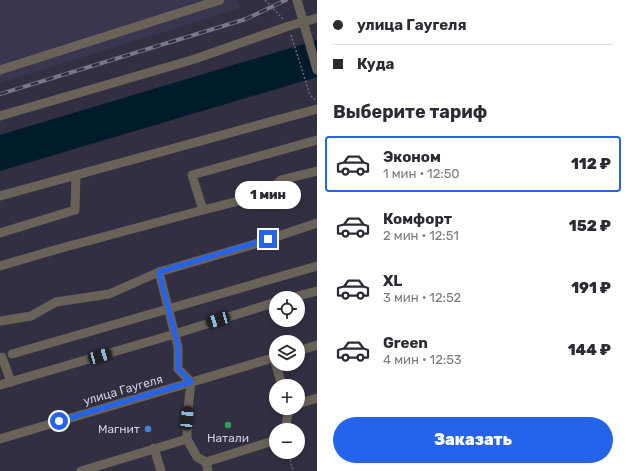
<!DOCTYPE html>
<html lang="ru">
<meta charset="utf-8">
<style>
:root{--surface:#fff;--page:#f7f7f7;--text:#2b2b33;--muted:#7c7c81;--line:#e1e1e2;--accent:#2563eb}
body{margin:0;font-family:Rubik,sans-serif;background:var(--page);color:var(--text);height:100vh;display:flex;flex-direction:column;font-size:15px;white-space:nowrap}
*{box-sizing:border-box;margin:0}
p{font-size:13px;color:var(--muted)}
.icon{flex:none;width:22px;height:22px;fill:none;stroke:currentColor;stroke-width:2;stroke-linecap:round;stroke-linejoin:round}
.map{position:relative;flex:1;overflow:hidden}
.details{display:flex;flex-direction:column;background:var(--surface);width:312px}
.details>*{flex:none}
.banner{display:grid;align-content:center;height:88px;padding:0 16px;background:var(--surface)}
.controls{position:absolute;left:269px;top:291px;display:grid;gap:8px}
.controls a{display:grid;place-items:center;width:36px;height:36px;border-radius:50%;background:var(--surface);box-shadow:0 2px 6px #0003;font-size:20px}
.end{position:absolute;width:18px;height:18px;margin:-9px;border:5px solid #2563eb;background:#fff;box-shadow:0 0 0 2px #fff}
.from{border-radius:50%}
.bubble{position:absolute;height:28px;border-radius:14px;background:var(--surface);box-shadow:0 2px 6px #0003;font-size:13px;font-weight:800;line-height:28px;text-align:center}
.car{position:absolute;width:12px;height:24px;margin:-12px -6px;border-radius:5px;box-shadow:0 0 3px 1px #0007;background:linear-gradient(#222 24%,#8ab4d8 0 40%,#222 0 76%,#8ab4d8 0 86%,#222 0)}
.banner b{display:flex;align-items:center;gap:14px;height:38px;font-size:15px}
.banner b+b{border-top:1px solid var(--line)}
.banner i{width:10px;height:10px;background:var(--text)}
ul{padding:0;list-style:none}
li{display:flex;align-items:center;gap:12px;height:56px;margin:0 8px 6px;padding:0 8px;border:2px solid transparent;border-radius:4px}
li div{flex:1}
li b{display:block;font-size:15px}
li em{font-style:normal;font-weight:800}
li.current{border-color:var(--accent)}
li>.icon{width:36px;height:36px;stroke-width:1.5}
h2{padding:0 16px;font-size:18px;line-height:48px}
.cta{display:flex;gap:8px;margin-top:auto;padding:8px 16px}
.cta a{flex:1;height:46px;border-radius:24px;background:var(--accent);color:#fff;font-size:16px;font-weight:800;line-height:46px;text-align:center}
main{display:flex;flex:1;min-height:0}
.map>svg:first-child{display:block}
.built{fill:#3a3650}
.water{fill:#001b29}
.lines{fill:none;stroke-linecap:round;stroke-linejoin:round}
.path{stroke:#6e6c7c;stroke-width:1.5;stroke-dasharray:2 2;stroke-linecap:butt}
.minor{stroke:#686259;stroke-width:9}
.rail-casing{stroke:#7a7887;stroke-width:4}
.rail{stroke:#322f42;stroke-width:2.5;stroke-dasharray:8;stroke-linecap:butt}
.route{stroke:#2563eb;stroke-width:5}
.leisure-dot{fill:#2e9e5b;stroke:#322f42;stroke-width:1.5}
.shop-dot{fill:#3f7fe0;stroke:#322f42;stroke-width:1.5}
.labels{text-anchor:middle;stroke-width:3.5;stroke-linejoin:round;paint-order:stroke}
.street-label{font-size:12px;fill:#d1d0dc;stroke:#322f42}
.poi-label{font-size:12px;fill:#d1d0dc;stroke:#322f42;text-anchor:end}
</style>
<main>
<div class="map">
<svg width="317" height="471" viewBox="0 0 317 471">
<rect width="100%" height="100%" fill="#322f42"/>
<polygon class="built" points="0,0 237,0 240,8 0,83"/>
<polygon class="water" points="317,40 317,77 0,171 0,135"/>
<g class="lines">
<g class="path">
<polyline points="265,0 283,19"/>
<polyline points="291,35 310,95 315,100"/>
<polyline points="288,452 293,471"/>
</g>
<g class="minor">
<polyline points="297,0 317,70"/>
<polyline points="0,70 220,0"/>
<polyline points="0,116 195,59 289,26 317,18"/>
<polyline points="317,140 192,175 203,210 266,194 281,180 317,171"/>
<polyline points="0,196 317,109"/>
<polyline points="0,233 75,210 76,175"/>
<polyline points="0,266 58,249 203,210"/>
<polyline points="159,272 255,244 317,223"/>
<polyline points="290,298 317,291"/>
<polyline points="0,321 31,316 56,302 109,294 159,272 178,347 178,369 191,382 187,418 187,439 197,457 206,462"/>
<polyline points="298,351 317,345"/>
<polyline points="12,354 317,266"/>
<polyline points="0,358 2,357 11,382"/>
<polyline points="274,358 282,386"/>
<polyline points="0,385 175,334 276,302"/>
<polyline points="298,404 317,398"/>
<polyline points="285,430 289,408"/>
<polyline points="0,439 276,357"/>
<polyline points="154,448 161,471"/>
<polyline points="81,471 187,439"/>
<polyline points="208,471 206,462 276,440"/>
</g>
<g class="rail-casing">
<polyline id="rail" points="0,94 246,19 286,0"/>
</g>
<use href="#rail" class="rail"/>
</g>
<g class="lines">
<polyline class="route" points="59,421 191,382 178,369 178,346 159,272 268,239"/>
</g>
<circle class="leisure-dot" cx="228" cy="425" r="4"/>
<circle class="shop-dot" cx="148" cy="429" r="4"/>
<g class="labels">
<g class="street-label">
<text transform="translate(123 390) rotate(-16)" y="4">улица Гаугеля</text>
</g>
<g class="poi-label">
<text x="140" y="433">Магнит</text>
<text x="228" y="442" text-anchor="middle">Натали</text>
</g>
</g>
</svg>
<div class="controls">
<a><svg class="icon" aria-label="locate" viewBox="0 0 24 24"><circle cx="12" cy="12" r="6"/><path d="M12 2v4M12 18v4M2 12h4M18 12h4"/></svg></a>
<a><svg class="icon" aria-label="layers" viewBox="0 0 24 24"><path d="M12 4l9 5-9 5-9-5zM3 14l9 5 9-5"/></svg></a>
<a>+</a>
<a>−</a>
</div>
<i class="end from" style="left:59px;top:421px"></i>
<i class="end" style="left:268px;top:239px"></i>
<div class="bubble" style="left:235px;top:181px;width:66px">1 мин</div>
<i class="car" style="left:218px;top:320px;rotate:253deg"></i>
<i class="car" style="left:100px;top:356px;rotate:74deg"></i>
<i class="car" style="left:187px;top:418px;rotate:5deg"></i>
</div>
<section class="details">
<div class="banner">
<b><i class="from"></i>улица Гаугеля</b>
<b><i></i>Куда</b>
</div>
<h2>Выберите тариф</h2>
<ul>
<li class="current"><svg class="icon" aria-label="car" viewBox="0 0 24 24"><path d="M5 17H2v-5l4-1 3-4h7l3 4 3 1v5h-3M9 17h6M6 11h13"/><circle cx="7" cy="17" r="2"/><circle cx="17" cy="17" r="2"/></svg><div><b>Эконом</b><p>1 мин · 12:50</p></div><em>112 ₽</em></li>
<li><svg class="icon" aria-label="car" viewBox="0 0 24 24"><path d="M5 17H2v-5l4-1 3-4h7l3 4 3 1v5h-3M9 17h6M6 11h13"/><circle cx="7" cy="17" r="2"/><circle cx="17" cy="17" r="2"/></svg><div><b>Комфорт</b><p>2 мин · 12:51</p></div><em>152 ₽</em></li>
<li><svg class="icon" aria-label="car" viewBox="0 0 24 24"><path d="M5 17H2v-5l4-1 3-4h7l3 4 3 1v5h-3M9 17h6M6 11h13"/><circle cx="7" cy="17" r="2"/><circle cx="17" cy="17" r="2"/></svg><div><b>XL</b><p>3 мин · 12:52</p></div><em>191 ₽</em></li>
<li><svg class="icon" aria-label="car" viewBox="0 0 24 24"><path d="M5 17H2v-5l4-1 3-4h7l3 4 3 1v5h-3M9 17h6M6 11h13"/><circle cx="7" cy="17" r="2"/><circle cx="17" cy="17" r="2"/></svg><div><b>Green</b><p>4 мин · 12:53</p></div><em>144 ₽</em></li>
</ul>
<div class="cta"><a>Заказать</a></div>
</section>
</main>
